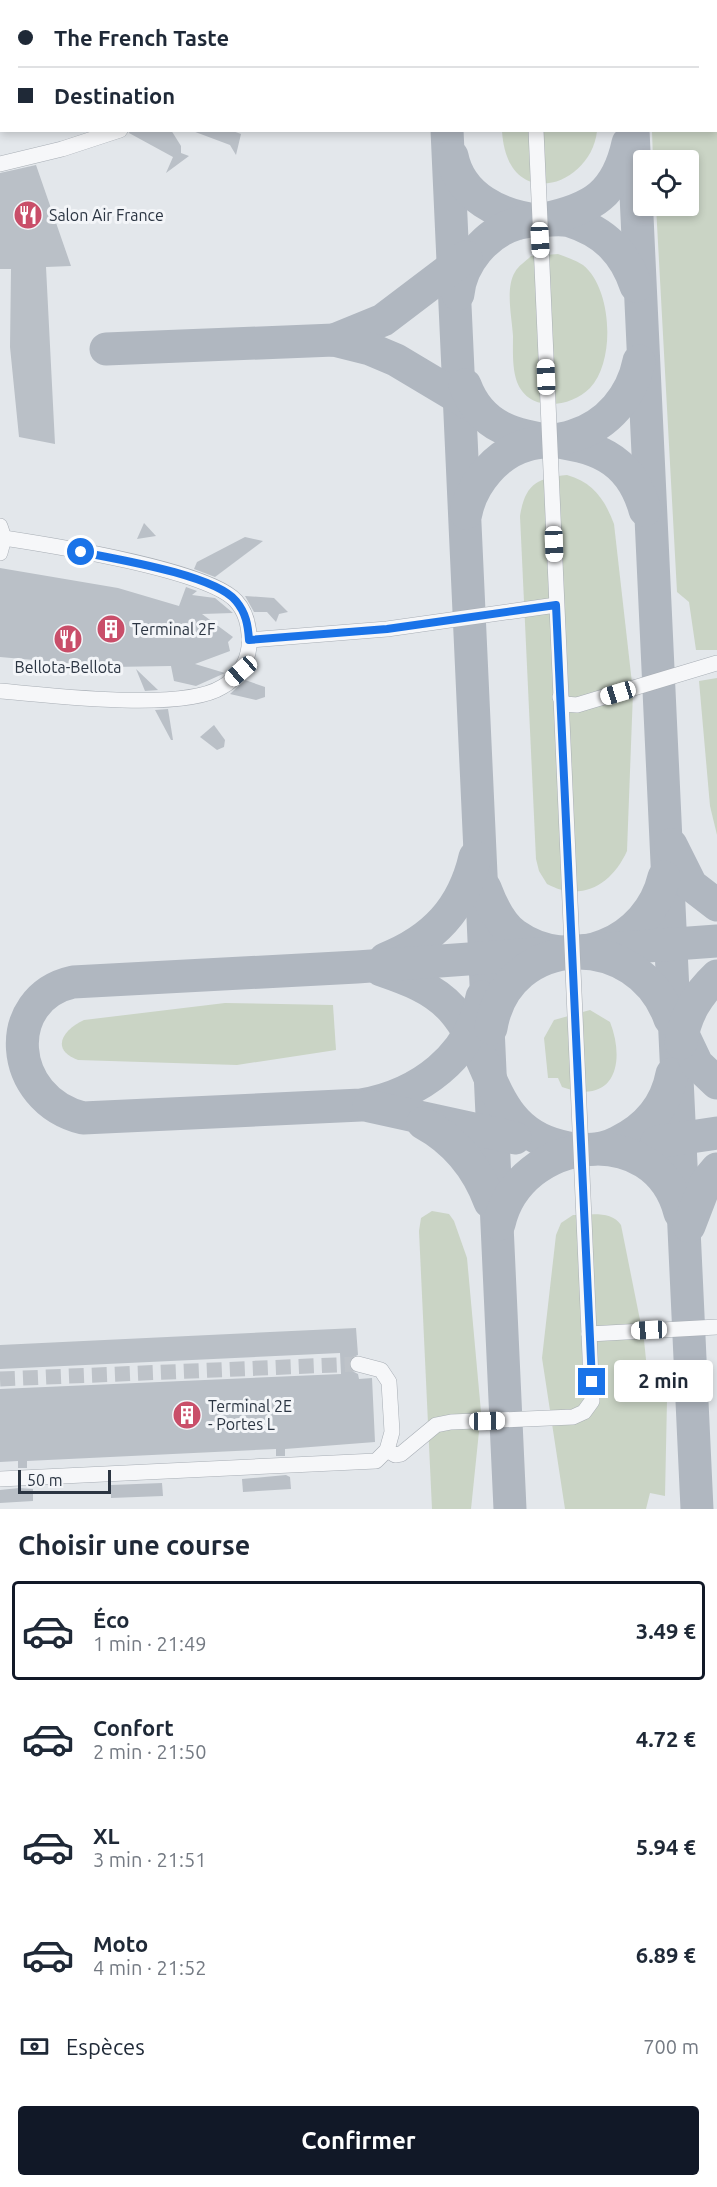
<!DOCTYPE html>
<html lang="fr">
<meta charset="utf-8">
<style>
:root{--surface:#fff;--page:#f2f2f3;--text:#1f2937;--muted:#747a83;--line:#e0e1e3;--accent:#111827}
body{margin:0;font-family:Ubuntu,sans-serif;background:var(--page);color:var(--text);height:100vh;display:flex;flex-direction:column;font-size:22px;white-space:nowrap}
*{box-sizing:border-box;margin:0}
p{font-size:20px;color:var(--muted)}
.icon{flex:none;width:33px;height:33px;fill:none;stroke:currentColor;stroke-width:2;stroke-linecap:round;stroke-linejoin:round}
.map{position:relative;height:1509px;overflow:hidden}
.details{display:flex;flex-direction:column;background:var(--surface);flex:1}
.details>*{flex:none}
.banner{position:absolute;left:0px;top:0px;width:717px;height:132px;box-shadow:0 3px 9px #0003;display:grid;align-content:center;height:132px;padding:0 18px;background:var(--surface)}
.tools{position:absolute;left:633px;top:150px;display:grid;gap:12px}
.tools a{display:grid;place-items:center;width:66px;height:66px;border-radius:6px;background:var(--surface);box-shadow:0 3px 9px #0003;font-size:30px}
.scale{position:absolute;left:18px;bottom:15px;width:93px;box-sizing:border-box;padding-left:6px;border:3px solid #2b3542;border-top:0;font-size:16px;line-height:21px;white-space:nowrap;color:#2b3542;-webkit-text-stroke:4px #f3f5f8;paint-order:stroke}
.end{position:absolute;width:27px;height:27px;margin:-14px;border:8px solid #1a73e8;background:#fff;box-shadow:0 0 0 3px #fff}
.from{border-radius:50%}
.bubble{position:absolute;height:42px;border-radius:6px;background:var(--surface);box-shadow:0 3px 9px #0003;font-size:20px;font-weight:600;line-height:42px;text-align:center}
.car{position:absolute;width:18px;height:36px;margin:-18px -9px;border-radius:8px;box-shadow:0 0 4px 2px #0007;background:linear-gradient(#fff 24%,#345 0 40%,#fff 0 76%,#345 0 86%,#fff 0)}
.banner b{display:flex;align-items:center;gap:21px;height:57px;font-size:22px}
.banner b+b{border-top:2px solid var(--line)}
.banner i{width:15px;height:15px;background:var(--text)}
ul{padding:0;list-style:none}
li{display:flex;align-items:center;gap:18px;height:99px;margin:0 12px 9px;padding:0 6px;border:3px solid transparent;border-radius:6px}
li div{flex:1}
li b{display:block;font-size:22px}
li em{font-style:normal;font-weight:600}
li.active{border-color:var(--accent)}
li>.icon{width:54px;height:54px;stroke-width:1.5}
h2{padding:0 18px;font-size:27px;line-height:72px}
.pay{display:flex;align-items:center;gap:15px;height:66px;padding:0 18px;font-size:22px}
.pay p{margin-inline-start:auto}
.action{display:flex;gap:12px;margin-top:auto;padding:12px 18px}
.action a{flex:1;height:69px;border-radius:6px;background:var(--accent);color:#fff;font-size:24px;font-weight:600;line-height:69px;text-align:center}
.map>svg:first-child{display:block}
.green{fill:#cad4c5}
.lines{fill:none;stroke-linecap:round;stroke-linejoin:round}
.taxiway{stroke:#b0b7c0;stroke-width:33}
.building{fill:#bac0c7}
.minor-tunnel{stroke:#bec3c9;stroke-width:15;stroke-dasharray:15 8;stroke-linecap:butt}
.minor-casing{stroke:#a8aeb5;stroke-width:16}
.minor{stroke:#f6f7f9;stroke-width:15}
.route{stroke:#1a73e8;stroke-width:8}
.labels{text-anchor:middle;stroke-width:6;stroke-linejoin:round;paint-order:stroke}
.poi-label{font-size:16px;fill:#2b3542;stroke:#f3f5f8;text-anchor:start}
</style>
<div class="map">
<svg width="717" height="1509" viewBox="0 0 717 1509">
<rect width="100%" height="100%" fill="#e3e7eb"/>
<g class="green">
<polygon points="646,0 717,1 717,650 696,650 689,602 677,592 656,206 688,206 688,160 653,160 652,131 716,130 716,2"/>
<path d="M502 131H597C591 187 507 214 502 131Z"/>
<path d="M558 254C566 257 575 260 583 265 612 288 616 361 590 388 570 408 529 413 517 382 512 368 513 350 513 336 512 318 505 288 515 272 518 266 526 261 531 256Z"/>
<path d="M567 475C593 482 605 500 614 524L633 692 627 851C612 884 582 903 547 884L539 871 536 859 520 516C525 484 537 478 567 475Z"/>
<polygon points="717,678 717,835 710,806 699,681"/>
<path d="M225 1003 333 1005 336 1050 237 1065 78 1060C49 1049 64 1029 84 1020Z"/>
<path d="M590 1010 610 1022C626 1063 614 1106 562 1087L558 1078H548L544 1038 554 1020Z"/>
<polygon points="432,1211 449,1214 454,1221 467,1258 481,1412 471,1509 432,1509 419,1231 421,1218"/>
<path d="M573 1215C590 1215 611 1210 621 1225L644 1340 650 1399 667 1400 665 1496 650 1493 646 1509H565L542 1358 556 1235 561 1223Z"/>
</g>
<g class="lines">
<g class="taxiway">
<polyline points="441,0 441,2"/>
<polyline points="627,0 627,2"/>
<polyline points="447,130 510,1509"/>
<polyline points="633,130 697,1509"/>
<path d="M452 156C460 197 500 216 538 220 549 221 560 218 570 221 605 232 625 253 636 286"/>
<path d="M458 294C461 263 486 233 516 224 525 221 535 221 544 219 592 209 617 194 628 143"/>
<polyline points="334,340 383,320 466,257"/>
<polyline points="106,349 334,340 370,349 396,360 473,406"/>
<path d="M465 385C499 477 615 402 645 510"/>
<path d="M466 513C472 483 497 453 527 445 542 441 558 441 573 436 608 425 632 396 639 361"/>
<polyline points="671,845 691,885 717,905"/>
<path d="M485 888C491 904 501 925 515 935 571 975 649 942 664 877"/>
<path d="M385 959C433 940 463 909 475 857"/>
<path d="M381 970C407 979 433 988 452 1009 495 1057 488 1129 560 1146 580 1151 599 1152 618 1142 647 1128 666 1106 672 1074"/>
<path d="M482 997C471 1057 419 1095 361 1105L83 1118C7 1099 1 998 73 982L357 967 717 941"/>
<polyline points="679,1026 697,1064 717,1083"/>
<path d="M491 1028C507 931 638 928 670 1019"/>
<path d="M681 1043C685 1015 697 995 717 976"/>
<polyline points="369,1106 515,1138"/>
<path d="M423 1123C456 1141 477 1167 490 1202"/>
<polyline points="657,1142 717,1133"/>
<path d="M499 1224C519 1135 656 1118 680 1213"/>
<polyline points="689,1226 706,1182 717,1169"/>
</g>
</g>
<g class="building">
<polygon points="130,130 171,130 181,146 181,153 189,156 166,173 173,157 129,133"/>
<polygon points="190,130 230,130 241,134 236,155 230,145"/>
<polygon points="36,165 71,266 46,267 55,444 19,437 10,347 11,269 0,269 0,173"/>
<polygon points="144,523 156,536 137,539"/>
<polygon points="245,537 263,541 215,577 194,569 197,562"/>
<polygon points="0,568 118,588 179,606 186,587 197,591 192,595 215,598 233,613 202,614 233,637 228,642 230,651 195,664 225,673 196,686 174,681 171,666 112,667 0,657"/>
<polygon points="245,596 274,598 288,612 279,614 276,622 267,612 254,612"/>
<polygon points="136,669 158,690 145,691"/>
<polygon points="245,680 265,687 265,697 256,700 230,694"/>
<polygon points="168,709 173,740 171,740 155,710"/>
<polygon points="214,725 225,740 224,747 217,750 200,737"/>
<polygon points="356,1328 358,1355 351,1358 349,1366 352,1371 358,1374 359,1379 372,1378 375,1442 285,1449 285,1456 276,1456 276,1449 27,1461 27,1468 18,1468 18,1461 0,1462 0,1389 341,1374 340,1353 0,1369 0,1345"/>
<polygon points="286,1475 290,1477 291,1489 243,1492 242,1479"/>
<polygon points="162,1483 163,1496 111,1498 111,1485"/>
<polygon points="19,1488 33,1489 33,1501 0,1503 0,1490"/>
</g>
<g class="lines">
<polyline class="minor-tunnel" points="0,1379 358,1364"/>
<g class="minor-casing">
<g id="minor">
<polyline points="161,0 173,2"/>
<polyline points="532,0 532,2"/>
<polyline points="74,2 88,0"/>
<polyline points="0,17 2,17"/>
<polyline points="0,164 62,149 120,130"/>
<polyline points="0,526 4,538 0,553"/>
<polyline points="249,640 387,629 556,605"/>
<path d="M0 691C49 695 182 712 222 687 237 679 247 664 249 647 250 631 248 614 236 601 208 570 50 545 4 538"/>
<polyline points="560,697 564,704 577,705 717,663"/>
<polyline points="589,1334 717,1327"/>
<polyline points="387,1450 395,1455 401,1454 436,1425 451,1422 573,1417 584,1412 592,1401 536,130"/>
<polyline points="0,1479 376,1461 387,1450 392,1432 389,1382 381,1370 358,1364"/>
</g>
</g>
<use href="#minor" class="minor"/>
</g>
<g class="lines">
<path class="route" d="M81 552C116 559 215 575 236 601 246 613 248 625 249 640L387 629 556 605 592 1382"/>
</g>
<defs>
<g id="restaurant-disc" transform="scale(1.5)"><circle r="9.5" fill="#c94e69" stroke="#f3f5f8"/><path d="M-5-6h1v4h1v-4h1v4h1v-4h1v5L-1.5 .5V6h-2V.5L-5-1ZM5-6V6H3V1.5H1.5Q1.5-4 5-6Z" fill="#fff"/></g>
<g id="building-disc" transform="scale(1.5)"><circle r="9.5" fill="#c94e69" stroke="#f3f5f8"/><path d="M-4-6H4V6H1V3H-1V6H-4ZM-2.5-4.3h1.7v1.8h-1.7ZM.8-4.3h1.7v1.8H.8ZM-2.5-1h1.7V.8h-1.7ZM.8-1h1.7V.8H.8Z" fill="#fff"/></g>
</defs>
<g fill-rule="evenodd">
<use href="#restaurant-disc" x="28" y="215"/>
<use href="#building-disc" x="111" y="629"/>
<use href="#restaurant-disc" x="68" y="639"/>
<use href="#building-disc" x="187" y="1415"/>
</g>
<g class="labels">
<g class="poi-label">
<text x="49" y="221">Salon Air France</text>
<text x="132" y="635">Terminal 2F</text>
<text x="68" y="673" text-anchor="middle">Bellota-Bellota</text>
<text x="208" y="1412">Terminal 2E<tspan x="208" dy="18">- Portes L</tspan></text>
</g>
</g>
</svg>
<div class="tools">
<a><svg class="icon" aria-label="locate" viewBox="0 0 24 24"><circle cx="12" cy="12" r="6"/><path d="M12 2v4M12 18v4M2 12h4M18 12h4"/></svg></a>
</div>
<div class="scale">50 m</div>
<i class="end from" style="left:81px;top:552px"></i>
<i class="end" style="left:592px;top:1382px"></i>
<div class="bubble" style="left:614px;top:1360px;width:99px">2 min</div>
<i class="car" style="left:540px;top:240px;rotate:177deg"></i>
<i class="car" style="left:546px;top:377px;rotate:358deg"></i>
<i class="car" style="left:554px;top:544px;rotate:178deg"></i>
<i class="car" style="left:241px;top:671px;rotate:229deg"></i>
<i class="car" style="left:618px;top:693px;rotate:253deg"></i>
<i class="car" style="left:649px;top:1330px;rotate:267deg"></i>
<i class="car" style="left:487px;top:1421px;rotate:89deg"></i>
<div class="banner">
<b><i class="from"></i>The French Taste</b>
<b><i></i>Destination</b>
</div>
</div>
<section class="details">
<h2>Choisir une course</h2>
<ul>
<li class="active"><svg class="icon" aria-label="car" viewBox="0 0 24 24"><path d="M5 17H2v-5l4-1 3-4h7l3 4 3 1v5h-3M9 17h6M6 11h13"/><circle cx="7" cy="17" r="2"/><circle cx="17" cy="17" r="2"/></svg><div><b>Éco</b><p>1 min · 21:49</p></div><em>3.49 €</em></li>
<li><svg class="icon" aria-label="car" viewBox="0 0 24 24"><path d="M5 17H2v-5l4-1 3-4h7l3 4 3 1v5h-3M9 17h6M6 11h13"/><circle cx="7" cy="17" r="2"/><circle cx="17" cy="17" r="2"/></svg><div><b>Confort</b><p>2 min · 21:50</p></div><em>4.72 €</em></li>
<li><svg class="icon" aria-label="car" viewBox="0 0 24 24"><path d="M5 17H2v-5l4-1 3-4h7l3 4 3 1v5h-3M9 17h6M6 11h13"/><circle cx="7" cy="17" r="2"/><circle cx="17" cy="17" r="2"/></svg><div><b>XL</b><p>3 min · 21:51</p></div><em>5.94 €</em></li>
<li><svg class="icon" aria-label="car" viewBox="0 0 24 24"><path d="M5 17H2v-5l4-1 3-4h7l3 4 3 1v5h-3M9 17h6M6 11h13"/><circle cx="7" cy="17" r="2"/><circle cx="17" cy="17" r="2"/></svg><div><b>Moto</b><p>4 min · 21:52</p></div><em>6.89 €</em></li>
</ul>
<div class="pay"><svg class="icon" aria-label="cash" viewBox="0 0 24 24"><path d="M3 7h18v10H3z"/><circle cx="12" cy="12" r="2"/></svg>Espèces<p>700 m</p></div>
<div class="action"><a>Confirmer</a></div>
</section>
